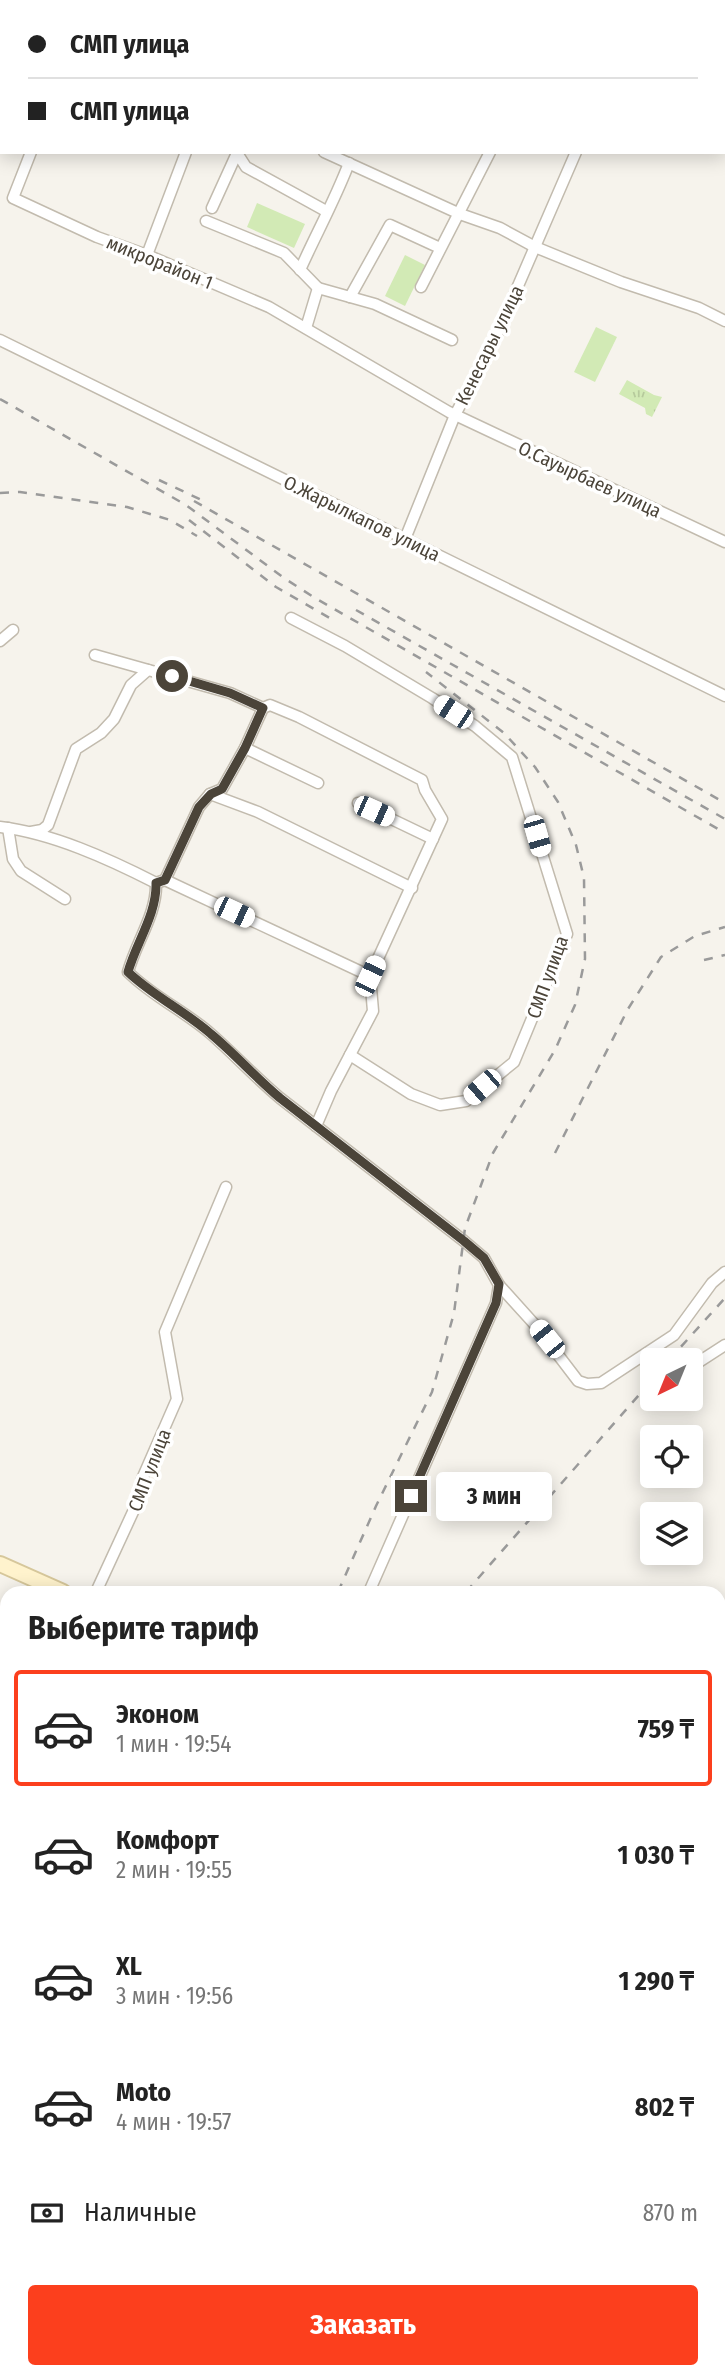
<!DOCTYPE html>
<html lang="ru">
<meta charset="utf-8">
<style>
:root{--surface:#fff;--page:#f6f6f6;--text:#222;--muted:#767676;--line:#e0e0e0;--accent:#fc3f1d}
body{margin:0;font-family:"Fira Sans Condensed",sans-serif;background:var(--page);color:var(--text);height:100vh;display:flex;flex-direction:column;font-size:26px;white-space:nowrap}
*{box-sizing:border-box;margin:0}
p{font-size:23px;color:var(--muted)}
.icon{flex:none;width:38px;height:38px;fill:none;stroke:currentColor;stroke-width:2;stroke-linecap:round;stroke-linejoin:round}
.map{position:relative;flex:1;overflow:hidden}
.sheet{position:absolute;left:0px;top:1586px;width:726px;height:793px;display:flex;flex-direction:column;background:var(--surface);border-radius:21px 21px 0 0;box-shadow:0 4px 18px #0003}
.sheet>*{flex:none}
.guide{position:absolute;left:0px;top:0px;width:726px;height:154px;box-shadow:0 4px 18px #0003;display:grid;align-content:center;height:154px;padding:0 28px;background:var(--surface)}
.needle{width:46px;rotate:223deg}
.fabs{position:absolute;left:640px;top:1348px;display:grid;gap:14px}
.fabs a{display:grid;place-items:center;width:63px;height:63px;border-radius:7px;background:var(--surface);box-shadow:0 4px 18px #0003;font-size:35px}
.end{position:absolute;width:32px;height:32px;margin:-16px;border:9px solid #4b4439;background:#fff;box-shadow:0 0 0 4px #fff}
.from{border-radius:50%}
.bubble{position:absolute;height:49px;border-radius:7px;background:var(--surface);box-shadow:0 4px 18px #0003;font-size:23px;font-weight:700;line-height:49px;text-align:center}
.car{position:absolute;width:21px;height:42px;margin:-21px -10px;border-radius:9px;box-shadow:0 0 5px 2px #0007;background:linear-gradient(#fff 24%,#345 0 40%,#fff 0 76%,#345 0 86%,#fff 0)}
.guide b{display:flex;align-items:center;gap:24px;height:66px;font-size:26px}
.guide b+b{border-top:2px solid var(--line)}
.guide i{width:18px;height:18px;background:var(--text)}
ul{padding:0;list-style:none}
li{display:flex;align-items:center;gap:21px;height:116px;margin:0 14px 10px;padding:0 14px;border:4px solid transparent;border-radius:7px}
li div{flex:1}
li b{display:block;font-size:26px}
li em{font-style:normal;font-weight:700}
li.selected{border-color:var(--accent)}
li>.icon{width:63px;height:63px;stroke-width:1.5}
h2{padding:0 28px;font-size:32px;line-height:84px}
.pay{display:flex;align-items:center;gap:18px;height:77px;padding:0 28px;font-size:26px}
.pay p{margin-inline-start:auto}
.action{display:flex;gap:14px;margin-top:auto;padding:14px 28px}
.action a{flex:1;height:80px;border-radius:7px;background:var(--accent);color:#fff;font-size:28px;font-weight:700;line-height:80px;text-align:center}
.map>svg:first-child{display:block}
.park{fill:url(#park-tufts)}
.pitch{fill:#d2eab5}
.lines{fill:none;stroke-linecap:round;stroke-linejoin:round}
.street-casing{stroke:#c2bbae;stroke-width:13}
.secondary-casing{stroke:#d6c79b;stroke-width:18}
.street{stroke:#fff;stroke-width:10}
.secondary{stroke:#fff3cd;stroke-width:14}
.rail{stroke:#9a9a9a;stroke-width:2.5;stroke-dasharray:9 9;stroke-linecap:butt}
.route{stroke:#4b4439;stroke-width:9}
.labels{text-anchor:middle;stroke-width:7;stroke-linejoin:round;paint-order:stroke}
.street-label{font-size:19px;fill:#4b4439;stroke:#fff}
</style>
<div class="map">
<svg width="725" height="2378" viewBox="0 0 725 2378">
<defs>
<pattern id="park-tufts" width="24" height="20" patternUnits="userSpaceOnUse" patternTransform="scale(1.75)"><rect width="24" height="20" fill="#d2eab5"/><path d="M3 7l-1-3M5 7V3M7 7l1-3M15 17l-1-3M17 17v-4M19 17l1-3" fill="none" stroke="#b6ca9c"/></pattern>
</defs>
<rect width="100%" height="100%" fill="#f6f3ec"/>
<polygon class="park" points="627,380 654,395 662,397 652,417 646,414 645,408 619,394"/>
<g class="pitch">
<polygon points="257,203 305,224 294,248 247,227"/>
<polygon points="405,255 425,265 405,306 385,296"/>
<polygon points="596,327 617,337 595,382 574,372"/>
</g>
<g class="lines">
<g class="street-casing">
<g id="street">
<polyline points="326,0 331,2"/>
<polyline points="658,0 662,2"/>
<polyline points="92,2 92,0"/>
<polyline points="264,2 265,0"/>
<polyline points="640,2 641,0"/>
<polyline points="724,28 725,29"/>
<polyline points="31,152 13,198 97,237 147,255 269,307 449,412 725,542"/>
<polyline points="324,152 460,214 500,228 535,247 621,282 699,308 725,321"/>
<polyline points="212,208 237,153 246,167 326,211"/>
<polyline points="206,221 284,253 318,288"/>
<polyline points="147,255 186,152"/>
<path d="M300 270C316 234 335 200 349 163"/>
<polyline points="421,287 490,152"/>
<polyline points="350,297 390,225 440,248"/>
<polyline points="306,328 318,288 375,304 452,340"/>
<polyline points="0,340 725,696"/>
<polyline points="405,539 455,415 495,339 576,152"/>
<polyline points="291,618 345,646 432,698 475,726 512,757 567,934 514,1062 466,1101 440,1105 411,1094 350,1055"/>
<polyline points="0,641 13,630"/>
<polyline points="95,655 230,693 263,708"/>
<polyline points="245,748 318,783"/>
<polyline points="210,794 258,812 412,888"/>
<polyline points="358,803 433,839"/>
<path d="M0 827C52 833 109 859 156 883L165 880 370 976"/>
<polyline points="8,828 13,859 21,871 65,899"/>
<polyline points="31,832 42,830 48,825 76,749 101,733 114,719 131,685 148,670"/>
<polyline points="165,880 199,807 210,794 222,789 245,748 263,708 270,705 299,717 422,780 425,790 442,819 370,976 373,1011 331,1091 316,1126"/>
<path d="M156 883C157 914 136 942 128 972 153 997 185 1011 211 1034 235 1055 256 1078 280 1098L464 1241 484 1258 499 1285 496 1303 369 1592"/>
<polyline points="499,1285 536,1326 578,1381 587,1384 601,1383 674,1335 712,1283 725,1272"/>
<polyline points="691,1367 725,1345"/>
<polyline points="96,1592 138,1501 142,1479 177,1399 165,1332 226,1187"/>
<polyline points="719,1715 725,1708"/>
<polyline points="0,1908 7,1911"/>
<polyline points="0,2051 7,2054"/>
<polyline points="719,2079 725,2081"/>
<polyline points="0,2201 7,2204"/>
<polyline points="719,2210 725,2212"/>
<polyline points="0,2349 7,2352"/>
<polyline points="719,2368 725,2370"/>
<polyline points="64,2371 83,2378"/>
<polyline points="479,2371 500,2378"/>
<polyline points="291,2378 293,2371"/>
</g>
</g>
<g class="secondary-casing">
<g id="secondary">
<polyline points="0,1564 63,1592"/>
<polyline points="719,1904 725,1907"/>
</g>
</g>
<use href="#street" class="street"/>
<use href="#secondary" class="secondary"/>
<g class="rail">
<polyline points="0,399 186,505 284,578 315,598 725,833"/>
<polyline points="159,480 206,502"/>
<polyline points="0,493 20,492 127,507 170,520 197,536"/>
<polyline points="194,501 725,803"/>
<polyline points="189,520 276,587 335,621"/>
<polyline points="356,610 725,819"/>
<polyline points="704,960 725,955"/>
<polyline points="555,1153 628,1009 661,957 695,936 725,927"/>
<polyline points="669,1360 725,1298"/>
<polyline points="338,1592 376,1506 432,1392 454,1313 465,1228 493,1153 555,1050 575,1005 585,959 584,878 576,845 558,802 535,767 504,733 426,672"/>
<polyline points="466,1592 653,1379"/>
</g>
</g>
<g class="lines">
<path class="route" d="M172 676 230 693 263 708 245 748 222 789 211 794 199 807 165 880 156 883C157 914 136 943 128 972 153 996 185 1011 211 1034 235 1054 256 1078 280 1098L464 1241 484 1258 499 1284 496 1303 411 1496"/>
</g>
<g class="labels">
<g class="street-label">
<text transform="translate(160 262) rotate(22)" y="7">микрорайон 1</text>
<text transform="translate(489 345) rotate(-64)" y="7">Кенесары улица</text>
<text transform="translate(590 479) rotate(25)" y="7">О.Сауырбаев улица</text>
<text transform="translate(362 518) rotate(26)" y="7">О.Жарылкапов улица</text>
<text transform="translate(547 977) rotate(-70)" y="7">СМП улица</text>
<text transform="translate(149 1470) rotate(-69)" y="7">СМП улица</text>
</g>
</g>
</svg>
<div class="fabs">
<a><svg class="needle" viewBox="-14 -14 28 28"><path d="M0-13l5 13h-10z" fill="#e53935"/><path d="M0 13l5-13h-10z" fill="#767676"/></svg></a>
<a><svg class="icon" aria-label="locate" viewBox="0 0 24 24"><circle cx="12" cy="12" r="6"/><path d="M12 2v4M12 18v4M2 12h4M18 12h4"/></svg></a>
<a><svg class="icon" aria-label="layers" viewBox="0 0 24 24"><path d="M12 4l9 5-9 5-9-5zM3 14l9 5 9-5"/></svg></a>
</div>
<i class="end from" style="left:172px;top:676px"></i>
<i class="end" style="left:411px;top:1496px"></i>
<div class="bubble" style="left:436px;top:1472px;width:116px">3 мин</div>
<i class="car" style="left:453px;top:712px;rotate:303deg"></i>
<i class="car" style="left:374px;top:811px;rotate:114deg"></i>
<i class="car" style="left:537px;top:836px;rotate:164deg"></i>
<i class="car" style="left:234px;top:912px;rotate:115deg"></i>
<i class="car" style="left:370px;top:976px;rotate:25deg"></i>
<i class="car" style="left:482px;top:1087px;rotate:229deg"></i>
<i class="car" style="left:547px;top:1339px;rotate:321deg"></i>
<div class="guide">
<b><i class="from"></i>СМП улица</b>
<b><i></i>СМП улица</b>
</div>
<section class="sheet">
<h2>Выберите тариф</h2>
<ul>
<li class="selected"><svg class="icon" aria-label="car" viewBox="0 0 24 24"><path d="M5 17H2v-5l4-1 3-4h7l3 4 3 1v5h-3M9 17h6M6 11h13"/><circle cx="7" cy="17" r="2"/><circle cx="17" cy="17" r="2"/></svg><div><b>Эконом</b><p>1 мин · 19:54</p></div><em>759 ₸</em></li>
<li><svg class="icon" aria-label="car" viewBox="0 0 24 24"><path d="M5 17H2v-5l4-1 3-4h7l3 4 3 1v5h-3M9 17h6M6 11h13"/><circle cx="7" cy="17" r="2"/><circle cx="17" cy="17" r="2"/></svg><div><b>Комфорт</b><p>2 мин · 19:55</p></div><em>1 030 ₸</em></li>
<li><svg class="icon" aria-label="car" viewBox="0 0 24 24"><path d="M5 17H2v-5l4-1 3-4h7l3 4 3 1v5h-3M9 17h6M6 11h13"/><circle cx="7" cy="17" r="2"/><circle cx="17" cy="17" r="2"/></svg><div><b>XL</b><p>3 мин · 19:56</p></div><em>1 290 ₸</em></li>
<li><svg class="icon" aria-label="car" viewBox="0 0 24 24"><path d="M5 17H2v-5l4-1 3-4h7l3 4 3 1v5h-3M9 17h6M6 11h13"/><circle cx="7" cy="17" r="2"/><circle cx="17" cy="17" r="2"/></svg><div><b>Moto</b><p>4 мин · 19:57</p></div><em>802 ₸</em></li>
</ul>
<div class="pay"><svg class="icon" aria-label="cash" viewBox="0 0 24 24"><path d="M3 7h18v10H3z"/><circle cx="12" cy="12" r="2"/></svg>Наличные<p>870 m</p></div>
<div class="action"><a>Заказать</a></div>
</section>
</div>
